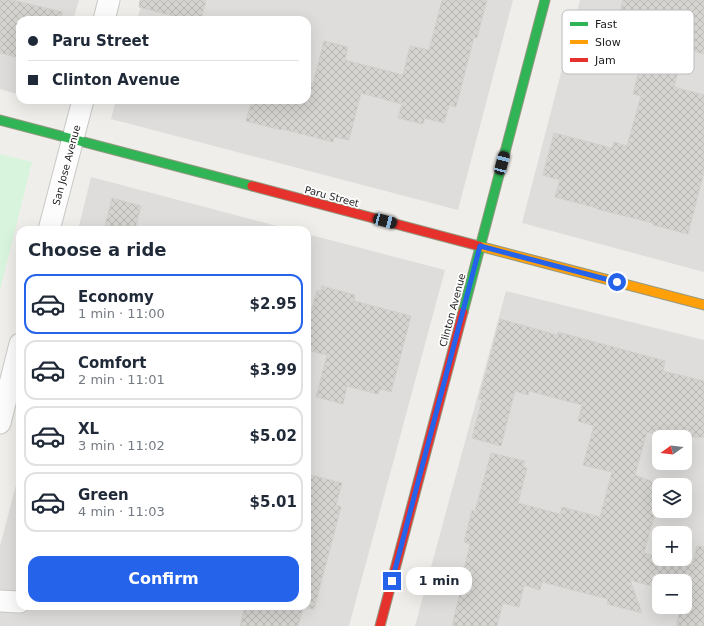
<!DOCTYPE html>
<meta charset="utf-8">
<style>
:root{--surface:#fff;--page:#f2f2f3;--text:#1f2937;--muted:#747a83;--line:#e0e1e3;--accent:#2563eb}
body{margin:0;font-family:"DejaVu Sans",sans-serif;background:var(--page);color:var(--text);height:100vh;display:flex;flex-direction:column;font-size:15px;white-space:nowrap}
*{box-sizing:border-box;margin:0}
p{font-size:13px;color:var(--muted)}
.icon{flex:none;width:22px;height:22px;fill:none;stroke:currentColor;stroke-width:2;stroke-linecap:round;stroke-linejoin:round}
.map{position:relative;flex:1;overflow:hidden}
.sheet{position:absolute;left:16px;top:226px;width:295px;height:384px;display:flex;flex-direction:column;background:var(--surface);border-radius:12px;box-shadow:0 4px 16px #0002}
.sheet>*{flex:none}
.hud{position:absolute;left:16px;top:16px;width:295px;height:88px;border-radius:12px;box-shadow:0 4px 16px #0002;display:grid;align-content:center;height:88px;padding:0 12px;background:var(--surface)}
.needle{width:26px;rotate:256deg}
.fabs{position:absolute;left:652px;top:430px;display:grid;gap:8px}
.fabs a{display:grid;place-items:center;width:40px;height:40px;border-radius:8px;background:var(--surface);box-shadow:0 4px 16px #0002;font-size:20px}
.end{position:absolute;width:18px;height:18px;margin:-9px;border:5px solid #2563eb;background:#fff;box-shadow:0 0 0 2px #fff}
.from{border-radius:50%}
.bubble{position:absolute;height:28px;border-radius:12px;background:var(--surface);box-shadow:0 4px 16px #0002;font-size:13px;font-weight:600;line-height:28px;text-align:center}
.car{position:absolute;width:12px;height:24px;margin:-12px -6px;border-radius:5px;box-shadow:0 0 3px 1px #0007;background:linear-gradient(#222 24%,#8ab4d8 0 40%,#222 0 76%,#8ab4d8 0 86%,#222 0)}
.hud b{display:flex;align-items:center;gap:14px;height:38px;font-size:15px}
.hud b+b{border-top:1px solid var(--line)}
.hud i{width:10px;height:10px;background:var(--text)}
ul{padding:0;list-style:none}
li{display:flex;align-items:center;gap:12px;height:60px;margin:0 8px 6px;padding:0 4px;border:2px solid var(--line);border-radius:12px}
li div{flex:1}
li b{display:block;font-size:15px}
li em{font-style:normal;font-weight:600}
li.active{border-color:var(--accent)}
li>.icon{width:36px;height:36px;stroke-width:1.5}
h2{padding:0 12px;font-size:18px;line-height:48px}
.button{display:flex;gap:8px;margin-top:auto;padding:8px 12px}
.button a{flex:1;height:46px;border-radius:12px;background:var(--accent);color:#fff;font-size:16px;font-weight:600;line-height:46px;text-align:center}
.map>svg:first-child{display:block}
.residential{fill:#dedddb;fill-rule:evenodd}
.park{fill:#d8f4dd}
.building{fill:url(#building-cross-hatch);stroke:#d2d0cb}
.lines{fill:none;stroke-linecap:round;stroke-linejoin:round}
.street-casing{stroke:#c8c8c6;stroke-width:23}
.fast-casing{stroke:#949982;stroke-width:11}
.slow-casing{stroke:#949982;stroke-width:11}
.jam-casing{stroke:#949982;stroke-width:11}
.street{stroke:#fdfcfc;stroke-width:21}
.fast{stroke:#30b455;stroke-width:9}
.slow{stroke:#ff9f0a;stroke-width:9}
.jam{stroke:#e5322d;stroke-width:9}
.route{stroke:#2563eb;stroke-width:5}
.labels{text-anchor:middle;stroke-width:3.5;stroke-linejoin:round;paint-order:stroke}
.street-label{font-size:10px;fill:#212121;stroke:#fff}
.key{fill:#fff;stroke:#bcbcbc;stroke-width:1}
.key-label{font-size:11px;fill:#212121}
</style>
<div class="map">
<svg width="704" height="626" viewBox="0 0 704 626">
<defs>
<pattern id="building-cross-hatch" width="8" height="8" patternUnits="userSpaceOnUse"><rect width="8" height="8" fill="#d6d4d1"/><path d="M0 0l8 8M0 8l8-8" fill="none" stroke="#b7b6b3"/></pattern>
</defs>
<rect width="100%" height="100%" fill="#efeeea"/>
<g class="residential">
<polygon points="0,0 79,0 73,20 20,20 20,95 0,89"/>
<polygon points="143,0 513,0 458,210 111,119 116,100 307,100 307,20 137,20"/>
<polygon points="580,0 704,0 704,272 522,223"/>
<polygon points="91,177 292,230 78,230"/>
<polygon points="307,234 445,270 349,626 0,626 0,546 20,470 20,606 307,606"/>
<path d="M506 291 704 340V626H415ZM659 437H685V463H659ZM659 485H685V511H659ZM659 533H685V559H659ZM659 581H685V607H659Z"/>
</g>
<polygon class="park" points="0,154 32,162 0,290"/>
<g class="building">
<polygon points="0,0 12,0 62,12 61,20 20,20 20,58 0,53"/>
<polygon points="140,0 206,0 201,20 189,20 139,7"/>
<polygon points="442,0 487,0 477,38 474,37 456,107 449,105 444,123 425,118 423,124 398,118 402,104 361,93 349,140 334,137 333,142 282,129 281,130 246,121 252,100 307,100 307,91 309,83 313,84 324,41 348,47 345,60 403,75 410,46 429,50"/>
<polygon points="623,0 704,0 704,54 684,49 674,87 704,95 704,172 688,234 653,225 653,223 597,209 597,208 555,197 560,180 543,175 554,133 612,148 614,142 627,146 641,96 633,94 639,71 605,62 614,27 616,27"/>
<polygon points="112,198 141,206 135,230 104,230"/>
<polygon points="322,286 355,295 354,301 411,316 391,392 380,389 378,394 347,386 343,404 316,397 327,355 307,350 307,328 317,290 321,292"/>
<polygon points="500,319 557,335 558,332 665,361 663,371 704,381 704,437 668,437 647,432 635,475 661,485 659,485 659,499 644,553 659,557 659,559 667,559 692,565 697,546 704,547 704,626 676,626 681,607 685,607 685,581 659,581 659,588 630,580 642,613 607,604 608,599 542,582 540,590 524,585 519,607 503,603 497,626 452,626 460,592 459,591 470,544 464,542 472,510 475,511 491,453 525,461 523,467 527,468 518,503 560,514 562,507 600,517 612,472 583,465 594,426 578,421 582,405 529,391 528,395 515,391 501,446 472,438 482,400 479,399"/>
<polygon points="307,474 342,483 336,505 341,507 314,609 307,608"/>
<polygon points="245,606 304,606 298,626 240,626"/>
</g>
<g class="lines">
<g class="street-casing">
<g id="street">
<polyline points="104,20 109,0"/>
<polyline points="49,230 83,100"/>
<polyline points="0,423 20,344"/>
<polyline points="0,601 20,602"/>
</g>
</g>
<g class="fast-casing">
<g id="fast">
<polyline points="0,120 252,186"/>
<polyline points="463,312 545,0"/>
</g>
</g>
<g class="slow-casing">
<polyline id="slow" points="479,246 704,305"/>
</g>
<g class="jam-casing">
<g id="jam">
<polyline points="252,186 479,246"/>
<polyline points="380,626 463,312"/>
</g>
</g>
<use href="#street" class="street"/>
<use href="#fast" class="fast"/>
<use href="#slow" class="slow"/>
<use href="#jam" class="jam"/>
</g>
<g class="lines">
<polyline class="route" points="392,581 480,246 617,282"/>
</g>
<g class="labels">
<g class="street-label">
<text transform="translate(66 165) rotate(-75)" y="4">San Jose Avenue</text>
<text transform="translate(332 196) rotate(15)" y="4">Paru Street</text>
<text transform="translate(452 310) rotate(-75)" y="4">Clinton Avenue</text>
</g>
</g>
<rect x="562" y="10" width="132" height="64" rx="6" class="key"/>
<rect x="570" y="22" width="18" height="4" fill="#30b455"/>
<rect x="570" y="40" width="18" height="4" fill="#ff9f0a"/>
<rect x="570" y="58" width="18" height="4" fill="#e5322d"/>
<g class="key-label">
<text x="595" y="28">Fast</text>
<text x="595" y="46">Slow</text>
<text x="595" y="64">Jam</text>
</g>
</svg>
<div class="fabs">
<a><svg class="needle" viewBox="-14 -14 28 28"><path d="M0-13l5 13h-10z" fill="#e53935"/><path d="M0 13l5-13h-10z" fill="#747a83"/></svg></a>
<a><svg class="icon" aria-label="layers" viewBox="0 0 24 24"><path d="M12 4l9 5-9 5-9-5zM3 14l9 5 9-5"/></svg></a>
<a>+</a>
<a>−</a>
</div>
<i class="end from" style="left:617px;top:282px"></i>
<i class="end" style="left:392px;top:581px"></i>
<div class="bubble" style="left:406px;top:567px;width:66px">1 min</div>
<i class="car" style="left:502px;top:163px;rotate:15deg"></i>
<i class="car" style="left:385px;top:221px;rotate:105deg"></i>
<div class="hud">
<b><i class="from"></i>Paru Street</b>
<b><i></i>Clinton Avenue</b>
</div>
<section class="sheet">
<h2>Choose a ride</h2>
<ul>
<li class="active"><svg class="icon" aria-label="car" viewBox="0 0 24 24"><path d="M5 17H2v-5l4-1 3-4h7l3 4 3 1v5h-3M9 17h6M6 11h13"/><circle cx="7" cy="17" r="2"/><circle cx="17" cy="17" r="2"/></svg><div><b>Economy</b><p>1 min · 11:00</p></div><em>$2.95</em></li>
<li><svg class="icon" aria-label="car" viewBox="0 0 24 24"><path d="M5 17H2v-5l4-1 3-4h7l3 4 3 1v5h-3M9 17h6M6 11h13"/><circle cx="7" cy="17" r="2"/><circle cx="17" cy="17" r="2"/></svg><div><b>Comfort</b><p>2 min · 11:01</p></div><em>$3.99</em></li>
<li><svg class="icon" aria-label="car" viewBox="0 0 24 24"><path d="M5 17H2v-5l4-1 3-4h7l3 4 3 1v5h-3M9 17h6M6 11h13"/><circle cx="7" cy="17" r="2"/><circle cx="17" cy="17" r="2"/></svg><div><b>XL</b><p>3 min · 11:02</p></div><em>$5.02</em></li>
<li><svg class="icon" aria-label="car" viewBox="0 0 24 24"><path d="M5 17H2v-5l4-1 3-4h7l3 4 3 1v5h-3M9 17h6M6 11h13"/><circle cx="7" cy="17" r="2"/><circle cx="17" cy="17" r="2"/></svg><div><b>Green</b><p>4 min · 11:03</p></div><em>$5.01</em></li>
</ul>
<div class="button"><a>Confirm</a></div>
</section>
</div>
